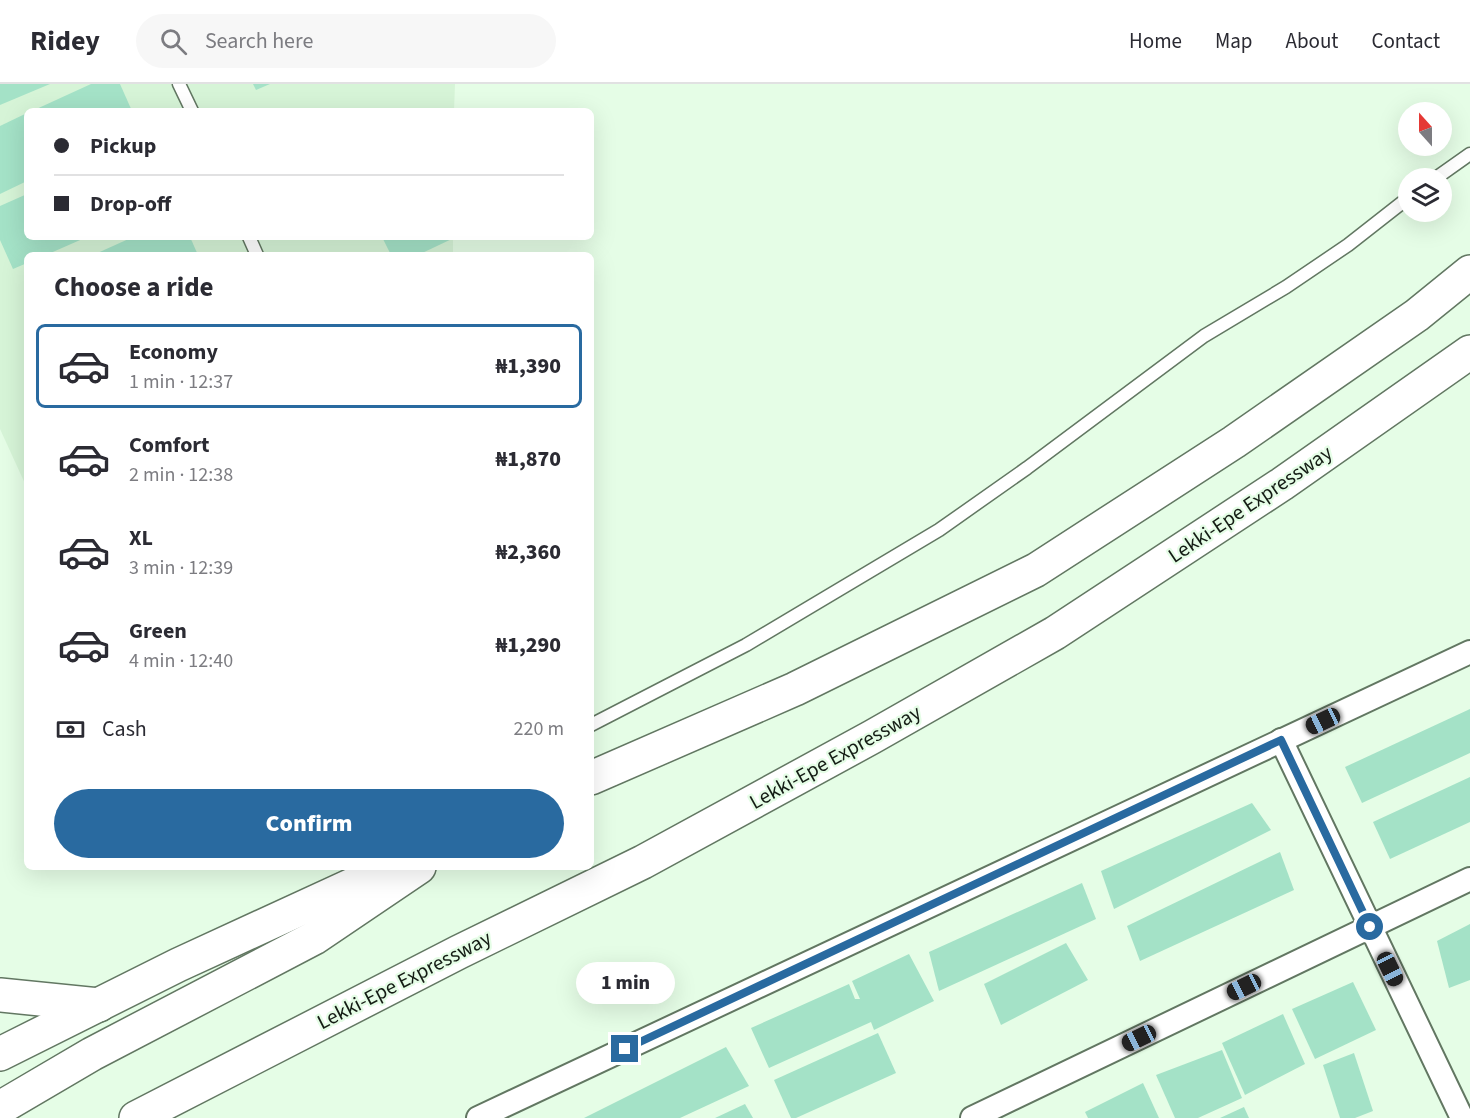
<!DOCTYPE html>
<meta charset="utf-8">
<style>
:root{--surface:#fff;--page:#f7f7f7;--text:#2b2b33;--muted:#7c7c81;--line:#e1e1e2;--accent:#296aa0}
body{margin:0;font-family:"Source Sans 3",sans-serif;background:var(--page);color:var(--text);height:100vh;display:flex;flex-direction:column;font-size:22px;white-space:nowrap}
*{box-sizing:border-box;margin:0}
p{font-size:20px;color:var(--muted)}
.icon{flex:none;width:33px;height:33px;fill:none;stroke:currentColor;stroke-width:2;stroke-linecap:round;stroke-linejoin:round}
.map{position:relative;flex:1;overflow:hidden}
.side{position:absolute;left:24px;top:168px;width:570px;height:618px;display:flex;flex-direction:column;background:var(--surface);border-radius:9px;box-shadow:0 6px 24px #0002}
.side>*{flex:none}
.hud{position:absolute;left:24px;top:24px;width:570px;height:132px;border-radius:9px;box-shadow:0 6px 24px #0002;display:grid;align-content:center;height:132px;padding:0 30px;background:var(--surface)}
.needle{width:39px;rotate:339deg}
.tools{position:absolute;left:1398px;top:18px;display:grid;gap:12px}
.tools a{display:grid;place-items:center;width:54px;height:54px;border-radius:50%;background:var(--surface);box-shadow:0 6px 24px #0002;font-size:30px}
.end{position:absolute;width:27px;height:27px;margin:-14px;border:8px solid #296aa0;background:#fff;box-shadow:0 0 0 3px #fff}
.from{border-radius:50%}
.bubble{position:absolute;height:42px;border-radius:21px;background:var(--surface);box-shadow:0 6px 24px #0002;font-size:20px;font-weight:800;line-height:42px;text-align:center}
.car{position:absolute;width:18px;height:36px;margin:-18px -9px;border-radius:8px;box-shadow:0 0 4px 2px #0007;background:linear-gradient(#222 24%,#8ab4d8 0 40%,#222 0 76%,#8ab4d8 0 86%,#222 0)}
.hud b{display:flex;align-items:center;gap:21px;height:57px;font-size:22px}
.hud b+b{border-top:2px solid var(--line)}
.hud i{width:15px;height:15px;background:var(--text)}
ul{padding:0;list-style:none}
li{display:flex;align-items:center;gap:18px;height:84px;margin:0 12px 9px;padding:0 18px;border:3px solid transparent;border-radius:9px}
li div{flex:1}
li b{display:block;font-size:22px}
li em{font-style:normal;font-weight:800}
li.selected{border-color:var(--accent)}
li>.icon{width:54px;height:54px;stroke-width:1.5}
h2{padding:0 30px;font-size:27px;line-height:72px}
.pay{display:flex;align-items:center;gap:15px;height:66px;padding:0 30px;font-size:22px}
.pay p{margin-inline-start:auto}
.action{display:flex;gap:12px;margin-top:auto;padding:12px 30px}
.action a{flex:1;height:69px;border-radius:36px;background:var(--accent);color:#fff;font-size:24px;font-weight:800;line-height:69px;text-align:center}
header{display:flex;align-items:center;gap:36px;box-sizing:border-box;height:84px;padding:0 30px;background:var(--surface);border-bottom:2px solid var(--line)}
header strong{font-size:28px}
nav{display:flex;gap:33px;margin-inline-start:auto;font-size:21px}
.search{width:420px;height:54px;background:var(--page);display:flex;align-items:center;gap:15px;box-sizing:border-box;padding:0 21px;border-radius:33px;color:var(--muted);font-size:22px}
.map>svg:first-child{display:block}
.built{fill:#d6f4d7}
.building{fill:#a4e2c7}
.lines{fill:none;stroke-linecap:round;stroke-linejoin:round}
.lane-casing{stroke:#627762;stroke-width:15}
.street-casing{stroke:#627762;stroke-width:26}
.highway-casing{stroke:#627762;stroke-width:36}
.lane{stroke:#fff;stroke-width:12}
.street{stroke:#fff;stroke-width:22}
.highway{stroke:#fff;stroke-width:33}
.route{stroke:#296aa0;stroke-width:8}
.labels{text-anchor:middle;stroke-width:4.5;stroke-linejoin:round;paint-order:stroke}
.street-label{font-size:21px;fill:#141c14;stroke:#e5fde6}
</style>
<header>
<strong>Ridey</strong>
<div class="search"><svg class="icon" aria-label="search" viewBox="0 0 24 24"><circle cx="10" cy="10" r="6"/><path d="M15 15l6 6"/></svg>Search here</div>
<nav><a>Home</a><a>Map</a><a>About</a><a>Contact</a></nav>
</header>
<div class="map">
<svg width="1470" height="1034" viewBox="0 0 1470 1034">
<rect width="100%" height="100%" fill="#e5fde6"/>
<polygon class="built" points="0,0 455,0 454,27 27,27 27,153 453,153 453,171 27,171 27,404 0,345"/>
<g class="building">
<polygon points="0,0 50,0 0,21"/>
<polygon points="91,0 120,0 132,27 32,27"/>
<polygon points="253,0 270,0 256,6"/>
<polygon points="27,29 27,97 0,110 0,42"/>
<polygon points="27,110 27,153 87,153 46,171 27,171 27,179 13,185 0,156 0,122"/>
<polygon points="133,153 190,153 198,171 93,171"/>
<polygon points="382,153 456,153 418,171 391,171"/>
<polygon points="1470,625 1470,669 1362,719 1345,683"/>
<polygon points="1470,693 1470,738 1390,775 1373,738"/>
<polygon points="1252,719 1271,746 1114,825 1101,787"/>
<polygon points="1280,768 1294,806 1140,877 1127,842"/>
<polygon points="1082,799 1096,835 939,907 929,868"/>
<polygon points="1470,840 1470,896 1449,904 1437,857"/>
<polygon points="1066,859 1088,896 1001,941 984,900"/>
<polygon points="909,870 934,917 874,946 871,938 769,984 751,944 849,900 855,915 860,915 852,897"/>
<polygon points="1353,898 1376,946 1315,975 1292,925"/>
<polygon points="1283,930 1305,980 1245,1011 1222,959"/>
<polygon points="878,949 896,989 796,1034 791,1034 774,996"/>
<polygon points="726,963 749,1002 680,1034 584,1034"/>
<polygon points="1222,966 1242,1014 1198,1034 1175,1034 1156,991"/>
<polygon points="1354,969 1373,1027 1355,1034 1340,1034 1323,981"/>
<polygon points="1143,999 1159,1034 1088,1034 1085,1028"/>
<polygon points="745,1020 753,1034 715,1034"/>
<polygon points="1244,1023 1249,1034 1220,1034"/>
</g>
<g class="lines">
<g class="lane-casing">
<g id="lane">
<polyline points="179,0 192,27"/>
<polyline points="1436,94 1470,70"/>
<polyline points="249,153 257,171"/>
<polyline points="591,641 746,561 939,446 1027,384 1204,252 1286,203 1348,161 1408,114"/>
</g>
</g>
<g class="street-casing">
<g id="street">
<polyline points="1281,656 1462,1034"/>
<polyline points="478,1034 1470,568"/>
<polyline points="972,1034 1470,795"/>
</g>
</g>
<g class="highway-casing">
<g id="highway">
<polyline points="591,694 795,605 1036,486 1234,358 1417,231 1470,188"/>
<polyline points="0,911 99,921"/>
<polyline points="0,970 178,881 389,784"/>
<polyline points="0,1024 92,970 314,854 419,783"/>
<polyline points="136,1034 459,868 643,778 872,653 1055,549 1282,400 1470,268"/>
</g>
</g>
<use href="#lane" class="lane"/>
<use href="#street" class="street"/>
<use href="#highway" class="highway"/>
</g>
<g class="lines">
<polyline class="route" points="625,965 1281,656 1370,843"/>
</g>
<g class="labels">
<g class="street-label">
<text transform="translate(1250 420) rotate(-34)" y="7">Lekki-Epe Expressway</text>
<text transform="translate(835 673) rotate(-29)" y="7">Lekki-Epe Expressway</text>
<text transform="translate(404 896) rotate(-27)" y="7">Lekki-Epe Expressway</text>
</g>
</g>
</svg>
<div class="tools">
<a><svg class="needle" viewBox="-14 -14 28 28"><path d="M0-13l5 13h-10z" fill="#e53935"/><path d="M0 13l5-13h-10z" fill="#7c7c81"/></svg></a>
<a><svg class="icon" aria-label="layers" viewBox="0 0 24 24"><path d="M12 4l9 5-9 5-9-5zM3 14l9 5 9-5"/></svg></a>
</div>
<i class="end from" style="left:1370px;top:843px"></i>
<i class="end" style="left:625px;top:965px"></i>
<div class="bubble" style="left:576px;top:878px;width:99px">1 min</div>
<i class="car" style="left:1323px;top:637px;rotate:245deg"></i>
<i class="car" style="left:1390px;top:885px;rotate:154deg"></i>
<i class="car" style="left:1244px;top:903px;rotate:244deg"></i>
<i class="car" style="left:1139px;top:954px;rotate:244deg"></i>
<div class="hud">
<b><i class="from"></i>Pickup</b>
<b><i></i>Drop-off</b>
</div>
<section class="side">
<h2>Choose a ride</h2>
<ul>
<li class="selected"><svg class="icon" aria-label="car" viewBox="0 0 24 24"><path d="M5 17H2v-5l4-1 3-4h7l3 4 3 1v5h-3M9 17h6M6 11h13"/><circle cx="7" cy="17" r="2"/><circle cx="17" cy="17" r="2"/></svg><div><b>Economy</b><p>1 min · 12:37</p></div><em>₦1,390</em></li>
<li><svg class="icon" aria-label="car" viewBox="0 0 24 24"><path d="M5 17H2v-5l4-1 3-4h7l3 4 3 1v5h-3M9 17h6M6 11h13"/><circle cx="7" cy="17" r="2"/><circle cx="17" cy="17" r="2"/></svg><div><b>Comfort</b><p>2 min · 12:38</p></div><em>₦1,870</em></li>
<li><svg class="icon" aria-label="car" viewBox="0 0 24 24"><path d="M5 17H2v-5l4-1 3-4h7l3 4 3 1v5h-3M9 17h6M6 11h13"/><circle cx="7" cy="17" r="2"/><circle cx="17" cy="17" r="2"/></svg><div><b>XL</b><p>3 min · 12:39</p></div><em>₦2,360</em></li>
<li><svg class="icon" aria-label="car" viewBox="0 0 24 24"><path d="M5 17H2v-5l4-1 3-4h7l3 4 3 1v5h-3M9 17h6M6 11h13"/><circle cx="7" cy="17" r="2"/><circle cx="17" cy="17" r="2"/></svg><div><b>Green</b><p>4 min · 12:40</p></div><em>₦1,290</em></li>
</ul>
<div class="pay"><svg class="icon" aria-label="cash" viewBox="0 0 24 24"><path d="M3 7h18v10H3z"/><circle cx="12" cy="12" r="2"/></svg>Cash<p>220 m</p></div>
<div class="action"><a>Confirm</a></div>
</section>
</div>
